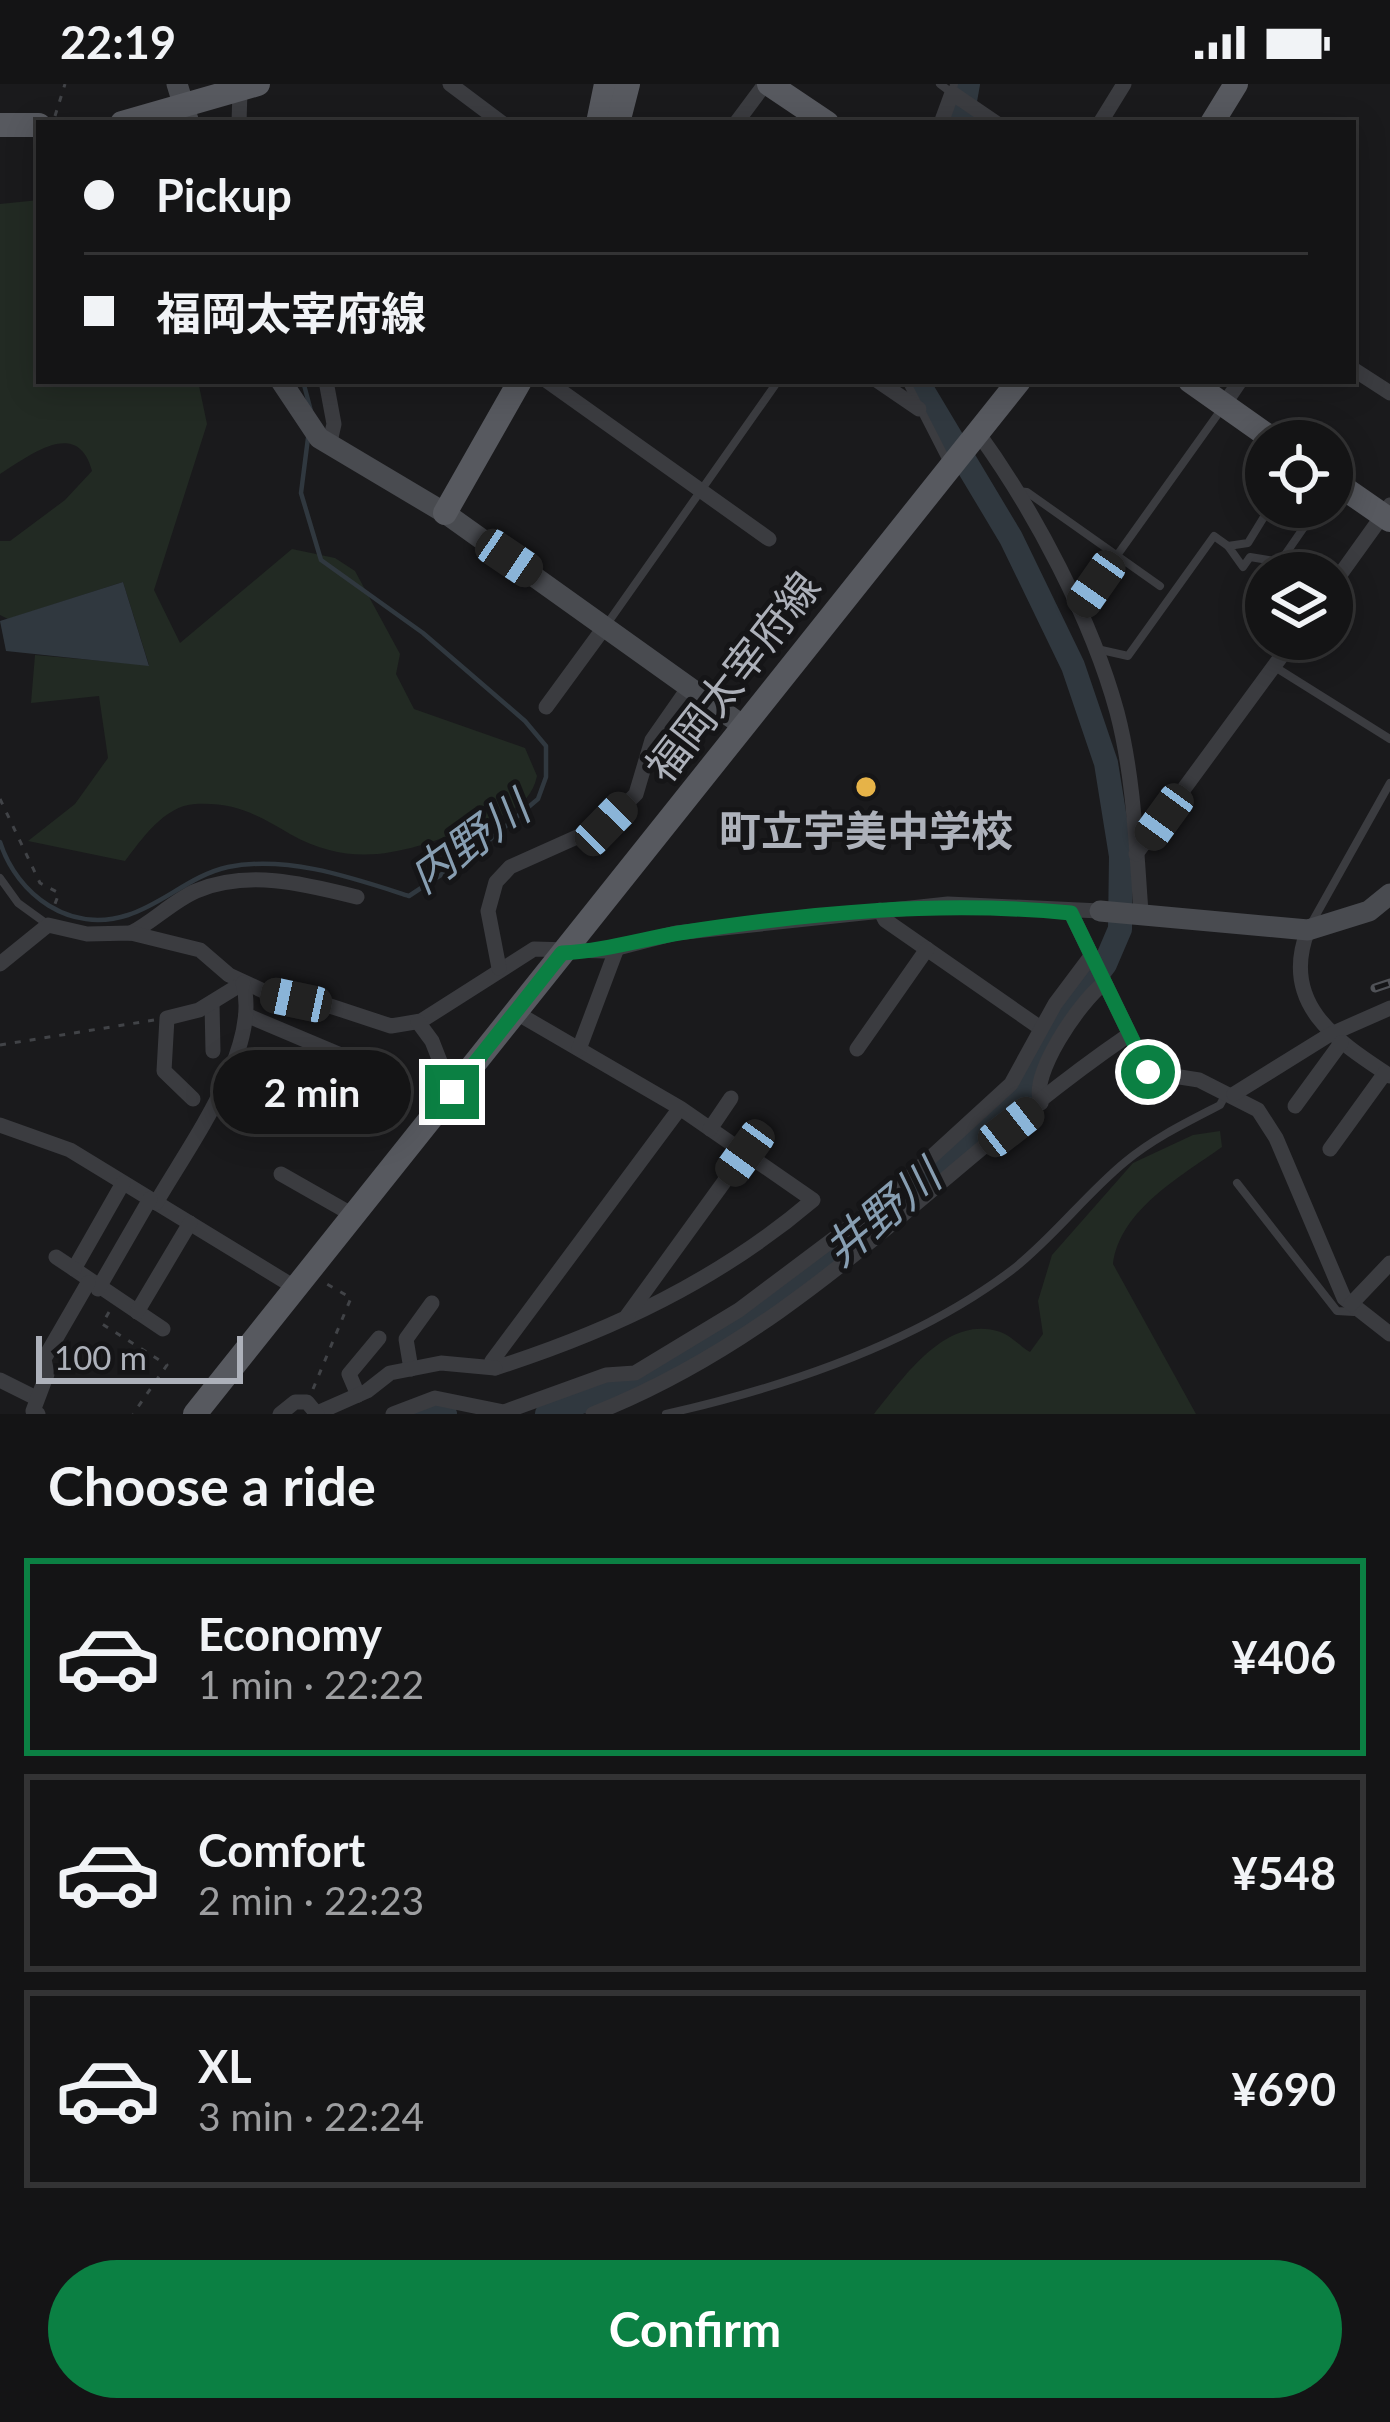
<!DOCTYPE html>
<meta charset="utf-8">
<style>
:root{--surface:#141415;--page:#1d1d1e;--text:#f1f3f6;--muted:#9d9ea0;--line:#333334;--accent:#0b8043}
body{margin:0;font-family:Lato,"Noto Sans JP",sans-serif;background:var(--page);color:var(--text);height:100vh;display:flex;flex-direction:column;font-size:45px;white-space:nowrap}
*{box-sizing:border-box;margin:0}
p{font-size:39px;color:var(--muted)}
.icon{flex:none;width:66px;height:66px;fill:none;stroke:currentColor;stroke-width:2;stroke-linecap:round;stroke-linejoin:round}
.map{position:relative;height:1330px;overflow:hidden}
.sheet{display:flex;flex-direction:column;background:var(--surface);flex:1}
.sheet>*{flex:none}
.banner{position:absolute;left:36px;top:36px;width:1320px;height:264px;border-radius:0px;box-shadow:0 6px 30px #0003,0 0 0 3px var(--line);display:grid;align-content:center;height:264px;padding:0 48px;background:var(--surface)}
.buttons{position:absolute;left:1245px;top:336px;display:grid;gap:24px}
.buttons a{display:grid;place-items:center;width:108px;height:108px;border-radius:50%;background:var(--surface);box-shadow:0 6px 30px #0003,0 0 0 3px var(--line);font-size:60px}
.scale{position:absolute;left:36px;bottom:30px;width:207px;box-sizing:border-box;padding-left:12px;border:6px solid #adb1ba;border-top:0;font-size:33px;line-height:42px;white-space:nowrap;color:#adb1ba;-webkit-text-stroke:9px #151517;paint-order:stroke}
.end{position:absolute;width:54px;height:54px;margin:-27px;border:15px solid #0b8043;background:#fff;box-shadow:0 0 0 6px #fff}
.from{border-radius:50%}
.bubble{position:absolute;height:84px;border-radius:42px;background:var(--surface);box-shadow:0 6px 30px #0003,0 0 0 3px var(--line);font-size:39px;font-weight:700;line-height:84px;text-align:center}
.car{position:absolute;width:36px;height:72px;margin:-36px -18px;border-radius:15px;box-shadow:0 0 9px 3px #0007;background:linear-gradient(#222 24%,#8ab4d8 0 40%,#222 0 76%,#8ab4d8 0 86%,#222 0)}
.banner b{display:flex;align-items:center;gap:42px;height:114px;font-size:45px}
.banner b+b{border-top:3px solid var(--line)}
.banner i{width:30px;height:30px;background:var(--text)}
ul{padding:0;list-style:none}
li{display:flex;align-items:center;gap:36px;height:198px;margin:0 24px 18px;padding:0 24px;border:6px solid var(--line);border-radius:0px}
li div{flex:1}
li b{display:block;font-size:45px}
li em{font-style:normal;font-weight:700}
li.current{border-color:var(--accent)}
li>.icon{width:108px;height:108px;stroke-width:1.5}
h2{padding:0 48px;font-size:54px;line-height:144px}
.action{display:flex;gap:24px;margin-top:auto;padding:24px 48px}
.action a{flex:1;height:138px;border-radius:72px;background:var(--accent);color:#fff;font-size:48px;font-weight:700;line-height:138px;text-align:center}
.status{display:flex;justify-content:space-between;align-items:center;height:84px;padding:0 60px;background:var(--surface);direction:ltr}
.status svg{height:33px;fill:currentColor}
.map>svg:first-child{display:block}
.green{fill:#222a23}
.water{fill:#30383f}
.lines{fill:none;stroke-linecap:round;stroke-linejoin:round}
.stream{stroke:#30383f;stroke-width:4.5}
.river{stroke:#30383f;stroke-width:24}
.path{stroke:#414347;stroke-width:3;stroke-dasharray:6 9;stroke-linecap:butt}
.lane{stroke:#3b3c40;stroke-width:8}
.street{stroke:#3b3c40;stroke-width:15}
.secondary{stroke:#494b50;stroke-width:21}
.primary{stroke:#57595f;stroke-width:24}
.rail-casing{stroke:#505257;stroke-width:9}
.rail{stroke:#151517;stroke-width:4.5;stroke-dasharray:14;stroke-linecap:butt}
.route{stroke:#0b8043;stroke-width:15}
.poi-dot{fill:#e6b348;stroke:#151517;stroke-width:4.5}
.labels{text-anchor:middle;stroke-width:10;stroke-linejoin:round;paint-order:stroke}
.street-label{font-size:42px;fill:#adb1ba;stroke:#151517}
.poi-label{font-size:42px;font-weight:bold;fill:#adb1ba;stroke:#151517}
.water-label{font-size:45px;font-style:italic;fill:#879eb2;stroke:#151517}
</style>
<div class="status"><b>22:19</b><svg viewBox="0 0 49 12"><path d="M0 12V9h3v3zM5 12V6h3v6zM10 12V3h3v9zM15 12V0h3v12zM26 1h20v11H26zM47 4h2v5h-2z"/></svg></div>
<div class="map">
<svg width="1390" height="1330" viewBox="0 0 1390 1330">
<rect width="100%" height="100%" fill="#1a1a1c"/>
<g class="green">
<path d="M39 116V297H198L207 340 154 506 180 559 292 465 335 474 355 487 400 570 396 590 414 625 525 664 537 692C531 722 503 732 476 742 410 766 358 788 290 750 257 731 236 718 195 720 164 722 142 755 125 777L28 757 75 720 108 674 99 612 31 619 35 571 149 581 123 498 8 535 0 531V457H10L65 416 92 387C78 333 30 371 0 390V120Z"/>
<path d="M1220 1047 1222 1063C1180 1093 1120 1126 1113 1180L1196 1330H874C902 1296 944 1232 997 1247 1008 1249 1020 1262 1030 1268L1043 1250 1038 1217 1052 1171 1133 1079 1193 1051Z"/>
</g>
<polygon class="water" points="123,498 149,582 6,567 0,537"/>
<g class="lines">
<g class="stream">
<polyline points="303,297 312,331"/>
<path d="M0 758C17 811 70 850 128 831 163 820 191 791 228 783 288 771 353 794 409 812L474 769 538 715 546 693V662L525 637 423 549 321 476 301 409 308 354"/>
</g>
<g class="river">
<polyline points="961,39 968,0"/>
<polyline points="425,1330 445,1330"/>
<polyline points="547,1330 640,1297 737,1247 883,1130 1027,1003 1053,949 1105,880 1120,845 1121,772 1106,679 1073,582 1011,454 917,297"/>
</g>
<g class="path">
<polyline points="55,32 65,0"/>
<polyline points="0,715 40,799 59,809 52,828"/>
<polyline points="0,961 154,936"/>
<polyline points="109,1228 102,1240 167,1281 133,1330"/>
<polyline points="313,1305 351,1214 325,1199"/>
</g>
<g class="lane">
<polyline points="940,0 952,9 954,0"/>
<polyline points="906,297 949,381"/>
<polyline points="1016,407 1027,408 1160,502"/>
<polyline points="1270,423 1248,459 1228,462 1243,483 1250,473 1280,478 1318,423"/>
<polyline points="1078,526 1223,323"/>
<polyline points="607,540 778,297"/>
<polyline points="1097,565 1128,572 1214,452 1228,462"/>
<polyline points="1275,583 1390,655"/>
<polyline points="0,794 18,819 47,840"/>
<polyline points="1311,840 1390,699"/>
<polyline points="1237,1099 1337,1227 1354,1228"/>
<path d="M666 1330C785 1303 914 1260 1012 1186 1053 1154 1085 1111 1125 1078 1154 1054 1187 1038 1220 1021L1226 1010"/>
</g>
<g class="street">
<polyline points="450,0 502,39"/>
<polyline points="239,39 240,6"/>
<polyline points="736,39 765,0"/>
<polyline points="941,39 952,9 996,39"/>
<polyline points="1100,39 1124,0"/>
<polyline points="1353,285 1390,309"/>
<polyline points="326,297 334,340 329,362"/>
<polyline points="547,297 769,455"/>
<polyline points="878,297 919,325"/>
<polyline points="1223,322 1240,297"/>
<path d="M978 349C1034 426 1092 536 1117 628 1134 693 1136 761 1141 828"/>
<polyline points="1332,502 1390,421"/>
<polyline points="546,623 606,541"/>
<polyline points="1136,770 1294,555"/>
<polyline points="880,826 885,836 1039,943"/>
<polyline points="1071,829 1148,988 1199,996 1258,1026 1276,1054 1344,1214 1390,1250"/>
<path d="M1308 846C1279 920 1337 957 1390 992"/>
<path d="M131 849C154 837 173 817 196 807 248 785 305 800 357 813"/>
<polyline points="0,880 48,841 87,850 131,849 200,866 229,891 272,911 330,922 391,942 421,937 534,865 606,867 676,849 948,820 1100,827"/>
<polyline points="499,884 488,827 496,798 510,783 606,740 636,710 652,656 689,603"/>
<polyline points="212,920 213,967"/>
<path d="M515 928 680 1024 813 1116C719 1196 611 1247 495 1284L492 1277 680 1024"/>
<polyline points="246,931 343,972"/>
<polyline points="418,938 432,957 452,1008"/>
<polyline points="579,965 617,864"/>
<polyline points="857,965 927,865"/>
<polyline points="1234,1010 1329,951 1390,924"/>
<polyline points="193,1015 164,987 167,934 199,926 243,899"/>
<path d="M1041 1019C1029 991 1080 918 1103 900"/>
<polyline points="1295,1022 1341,959"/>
<polyline points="0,1041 70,1066 296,1204"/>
<polyline points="710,1045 731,1014"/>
<polyline points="1330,1065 1385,989"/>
<polyline points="281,1090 353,1131"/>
<polyline points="123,1099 74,1185 163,1245"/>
<path d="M156 1119C188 1063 262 964 243 899"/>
<polyline points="56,1173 74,1185"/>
<polyline points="98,1205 150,1115"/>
<polyline points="1351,1220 1390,1179"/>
<polyline points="137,1228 190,1139"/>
<polyline points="627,1232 745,1069"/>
<polyline points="411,1285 406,1255 432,1219"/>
<polyline points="0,1296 36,1314"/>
<polyline points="358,1311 349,1290 379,1254"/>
<polyline points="317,1329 367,1307 390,1289 441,1279 495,1284"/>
<polyline points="38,1330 33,1327 47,1290 44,1275 88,1199"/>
<polyline points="280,1330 295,1318 307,1318 317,1330"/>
<polyline points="393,1330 435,1314 504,1328 606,1291 635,1289 739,1226 880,1120 1011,1000 1055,920 1091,872"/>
<path d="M593 1330C809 1245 941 1079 1127 952"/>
</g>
<g class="secondary">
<polyline points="177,0 189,39"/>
<polyline points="281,297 319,354 445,429 742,641"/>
<polyline points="1100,827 1308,846 1369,827 1390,810"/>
</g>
<g class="primary">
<polyline points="769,0 827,39"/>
<polyline points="122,39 258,0"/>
<polyline points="598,39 606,0"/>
<polyline points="618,39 628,0"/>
<polyline points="1212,39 1236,0"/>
<polyline points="0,41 39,41"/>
<polyline points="1190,297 1275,357"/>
<polyline points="1332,396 1390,436"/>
<polyline points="445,429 520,297"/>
<polyline points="195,1330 1019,297"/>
</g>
<g class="rail-casing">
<polyline id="rail" points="1375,904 1390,899"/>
</g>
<use href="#rail" class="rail"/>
</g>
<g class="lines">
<path class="route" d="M452 1008 562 869C603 867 639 856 679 849 809 829 940 816 1071 829L1148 988"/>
</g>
<circle class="poi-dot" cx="866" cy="703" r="12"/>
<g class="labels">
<g class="street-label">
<text transform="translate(733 593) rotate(-52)" y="15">福岡太宰府線</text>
</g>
<g class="poi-label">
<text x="866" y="762">町立宇美中学校</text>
</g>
<g class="water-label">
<text transform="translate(469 758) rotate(-36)" y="16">内野川</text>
<text transform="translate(882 1129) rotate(-40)" y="16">井野川</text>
</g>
</g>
</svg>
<div class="buttons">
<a><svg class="icon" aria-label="locate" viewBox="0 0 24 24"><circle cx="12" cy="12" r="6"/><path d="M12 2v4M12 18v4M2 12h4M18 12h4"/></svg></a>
<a><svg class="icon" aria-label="layers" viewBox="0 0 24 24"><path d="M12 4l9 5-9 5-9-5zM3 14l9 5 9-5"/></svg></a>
</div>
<div class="scale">100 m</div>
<i class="end from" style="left:1148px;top:988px"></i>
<i class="end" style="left:452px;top:1008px"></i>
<div class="bubble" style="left:213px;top:966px;width:198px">2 min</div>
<i class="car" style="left:509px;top:474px;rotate:124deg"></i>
<i class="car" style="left:1096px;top:500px;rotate:215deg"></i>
<i class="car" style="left:1164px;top:733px;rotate:216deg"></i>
<i class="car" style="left:606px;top:740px;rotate:44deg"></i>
<i class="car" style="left:296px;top:916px;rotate:282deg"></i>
<i class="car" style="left:1011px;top:1043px;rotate:52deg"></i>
<i class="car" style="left:745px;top:1069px;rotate:216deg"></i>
<div class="banner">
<b><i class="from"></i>Pickup</b>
<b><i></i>福岡太宰府線</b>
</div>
</div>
<section class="sheet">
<h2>Choose a ride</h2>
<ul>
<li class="current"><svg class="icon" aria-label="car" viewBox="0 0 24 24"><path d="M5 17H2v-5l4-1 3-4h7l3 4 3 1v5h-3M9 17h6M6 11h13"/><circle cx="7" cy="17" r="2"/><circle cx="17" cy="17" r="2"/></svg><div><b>Economy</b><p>1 min · 22:22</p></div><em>¥406</em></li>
<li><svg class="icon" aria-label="car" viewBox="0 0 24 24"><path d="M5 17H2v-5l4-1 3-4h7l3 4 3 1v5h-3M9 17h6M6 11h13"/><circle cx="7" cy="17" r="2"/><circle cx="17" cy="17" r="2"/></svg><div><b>Comfort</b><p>2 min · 22:23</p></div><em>¥548</em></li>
<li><svg class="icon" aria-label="car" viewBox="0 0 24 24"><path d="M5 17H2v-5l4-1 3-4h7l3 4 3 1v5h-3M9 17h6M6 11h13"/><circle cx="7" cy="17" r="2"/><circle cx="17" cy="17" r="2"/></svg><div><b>XL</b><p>3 min · 22:24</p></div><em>¥690</em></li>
</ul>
<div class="action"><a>Confirm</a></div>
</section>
